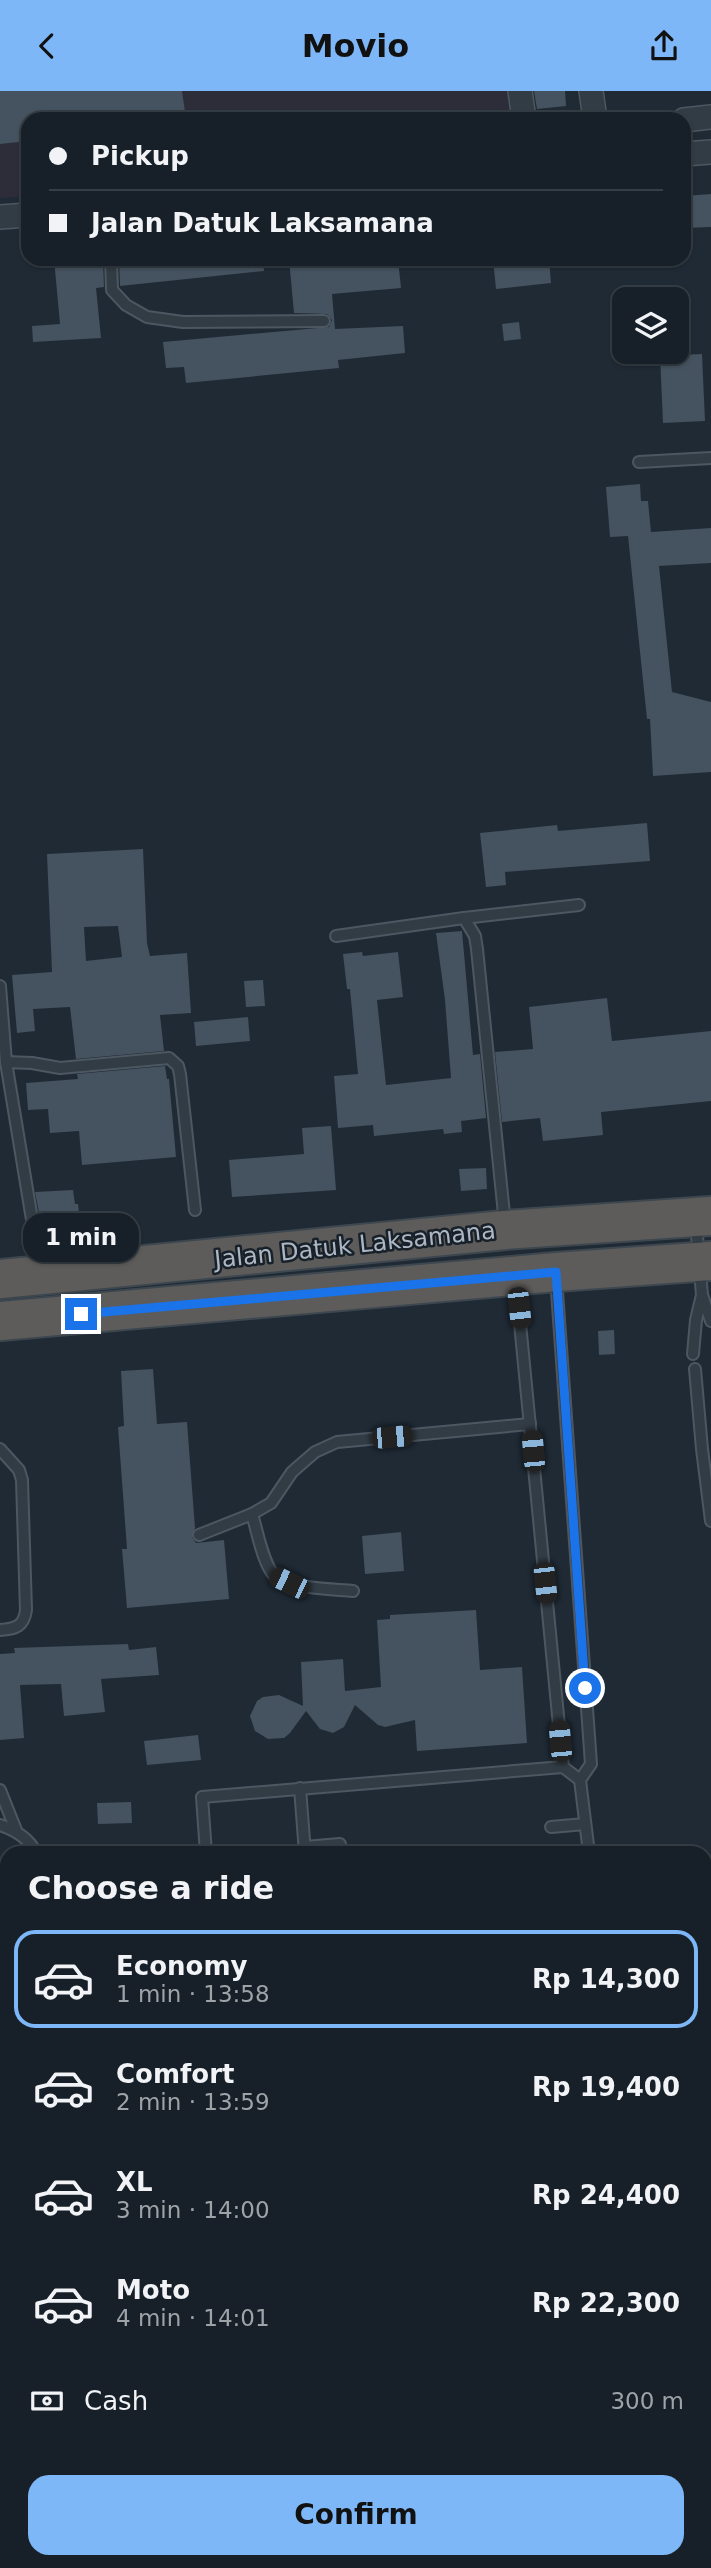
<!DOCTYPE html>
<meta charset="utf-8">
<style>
:root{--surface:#172028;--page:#242d34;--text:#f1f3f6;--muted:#9ea3a8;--line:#363e45;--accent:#7db7f7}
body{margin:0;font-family:"DejaVu Sans",sans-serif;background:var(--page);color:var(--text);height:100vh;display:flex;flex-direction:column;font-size:26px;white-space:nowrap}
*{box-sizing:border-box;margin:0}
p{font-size:23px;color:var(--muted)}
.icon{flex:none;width:38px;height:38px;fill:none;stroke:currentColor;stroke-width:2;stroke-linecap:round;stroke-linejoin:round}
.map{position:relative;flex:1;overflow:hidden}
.details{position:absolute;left:0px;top:1755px;width:712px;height:723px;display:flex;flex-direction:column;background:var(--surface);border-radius:21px 21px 0 0;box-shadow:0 2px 5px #0004,0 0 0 2px var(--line)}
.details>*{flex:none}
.guide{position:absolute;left:21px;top:21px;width:670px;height:154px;border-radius:21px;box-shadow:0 2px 5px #0004,0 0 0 2px var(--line);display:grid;align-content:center;height:154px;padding:0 28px;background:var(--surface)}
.controls{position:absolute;left:612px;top:196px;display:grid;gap:14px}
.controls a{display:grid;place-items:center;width:77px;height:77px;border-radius:14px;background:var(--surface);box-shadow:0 2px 5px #0004,0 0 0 2px var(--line);font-size:35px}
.end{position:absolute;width:32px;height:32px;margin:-16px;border:9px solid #1a73e8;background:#fff;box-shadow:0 0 0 4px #fff}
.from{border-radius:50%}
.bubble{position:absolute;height:49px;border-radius:21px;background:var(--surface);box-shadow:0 2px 5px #0004,0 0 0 2px var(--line);font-size:23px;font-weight:600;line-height:49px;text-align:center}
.car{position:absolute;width:21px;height:42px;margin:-21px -10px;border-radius:9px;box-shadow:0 0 5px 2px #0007;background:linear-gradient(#222 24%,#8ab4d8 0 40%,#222 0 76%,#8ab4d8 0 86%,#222 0)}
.guide b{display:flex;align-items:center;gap:24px;height:66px;font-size:26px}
.guide b+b{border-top:2px solid var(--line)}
.guide i{width:18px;height:18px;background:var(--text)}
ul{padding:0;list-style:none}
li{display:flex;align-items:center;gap:21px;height:98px;margin:0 14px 10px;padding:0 14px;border:4px solid transparent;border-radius:21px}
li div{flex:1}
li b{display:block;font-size:26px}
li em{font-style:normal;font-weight:600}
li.on{border-color:var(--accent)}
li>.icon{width:63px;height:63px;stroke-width:1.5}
h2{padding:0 28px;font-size:32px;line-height:84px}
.pay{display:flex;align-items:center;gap:18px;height:77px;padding:0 28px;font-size:26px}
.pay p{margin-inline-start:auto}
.button{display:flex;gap:14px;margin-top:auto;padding:14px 28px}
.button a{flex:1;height:80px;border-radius:21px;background:var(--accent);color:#111;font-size:28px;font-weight:600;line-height:80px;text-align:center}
header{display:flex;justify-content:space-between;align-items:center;height:91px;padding:0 28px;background:var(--accent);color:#111;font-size:32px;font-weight:600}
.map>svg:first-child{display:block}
.medical{fill:#2d2d3a}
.water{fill:#32475c}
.pier{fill:#1f2a35}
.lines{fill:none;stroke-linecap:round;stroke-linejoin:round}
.ferry{stroke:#6c8aa7;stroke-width:2;stroke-dasharray:9 7;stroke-linecap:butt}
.building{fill:#45525f;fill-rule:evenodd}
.service-casing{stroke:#4d5761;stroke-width:14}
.minor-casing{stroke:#4d5761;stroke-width:26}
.trunk-casing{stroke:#3d4750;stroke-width:42}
.service{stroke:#323c45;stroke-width:10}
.minor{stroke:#323c45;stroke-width:23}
.trunk{stroke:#5e5c5a;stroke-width:38}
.route{stroke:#1a73e8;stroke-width:9}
.labels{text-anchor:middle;stroke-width:5;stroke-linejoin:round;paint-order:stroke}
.street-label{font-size:24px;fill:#acb7c3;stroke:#18212a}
</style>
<header><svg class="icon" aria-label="back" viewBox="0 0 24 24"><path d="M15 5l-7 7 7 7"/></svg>Movio<svg class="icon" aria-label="share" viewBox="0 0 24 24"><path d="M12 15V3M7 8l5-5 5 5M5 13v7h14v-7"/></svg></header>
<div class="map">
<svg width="711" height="2477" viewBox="0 0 711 2477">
<rect width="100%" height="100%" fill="#1f2a35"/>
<polygon class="medical" points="0,0 509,0 512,28 28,28 28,105 0,107"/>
<polygon class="water" points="705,1938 711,1938 711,2477 0,2477 0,2025 7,2024 7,2471 705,2471"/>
<g class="pier">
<rect x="705" y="2188" width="6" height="48"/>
<polygon points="0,2309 7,2309 7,2357 0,2359"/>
</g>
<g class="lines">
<g class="ferry">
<polyline points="444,2471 445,2477"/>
<polyline points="589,2471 594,2477"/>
<polyline points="231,2477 236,2471"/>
<polyline points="247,2477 251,2471"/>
<polyline points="262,2477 266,2471"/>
</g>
</g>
<g class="building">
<polygon points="0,0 182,0 186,28 28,28 28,50 0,53"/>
<polygon points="534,0 565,0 566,15 537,18"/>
<polygon points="711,103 711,136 684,137 684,105"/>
<polygon points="54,168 103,168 104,196 96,197 101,247 33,251 32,235 60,233"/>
<polygon points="119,168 263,168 264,180 120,195"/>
<polygon points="289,168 398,168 401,197 332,203 335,238 403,235 405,262 338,269 339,277 186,292 184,276 166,277 163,251 329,236 332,229 327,223 294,222"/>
<polygon points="493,168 549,168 551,192 496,198"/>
<polygon points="519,231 521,248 504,250 502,233"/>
<polygon points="702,263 705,330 663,332 660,265"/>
<polygon points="640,393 641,410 648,410 651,441 711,437 711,472 659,475 672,601 711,611 711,681 653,685 650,628 647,628 628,445 610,446 606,396"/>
<polygon points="647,732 650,770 505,781 506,794 486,796 480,742 557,734 558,740"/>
<path d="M143 758 147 852 150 865 187 862 191 922 160 924 164 960 76 968 70 916 33 918 35 940 17 942 12 884 52 881 47 763ZM118 835 122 866 86 870 84 836Z"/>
<polygon points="462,840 473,964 480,963 486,1027 461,1030 462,1041 444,1043 443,1038 374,1045 373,1034 338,1037 334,985 358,983 350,898 347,898 343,863 362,861 363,865 398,861 403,906 377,909 386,994 451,987 445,909 436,842"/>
<polygon points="263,889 265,915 246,916 244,890"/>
<polygon points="607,907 612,950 711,940 711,1010 601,1021 603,1044 543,1050 540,1027 502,1031 495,961 533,958 529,916"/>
<polygon points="248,926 250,950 196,955 194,931"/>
<polygon points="165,975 167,988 169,988 176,1066 82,1074 79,1040 50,1042 48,1018 28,1019 26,992 78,988 77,983"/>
<polygon points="331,1035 336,1099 232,1106 229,1069 304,1063 302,1037"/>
<polygon points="486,1077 487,1098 461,1100 459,1078"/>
<polygon points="73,1099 75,1113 78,1113 80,1132 62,1134 62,1125 40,1127 35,1101"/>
<polygon points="614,1239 615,1263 599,1264 598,1240"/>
<polygon points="153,1278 157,1333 187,1331 195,1437 192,1446 196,1452 224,1449 229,1508 127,1517 122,1458 127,1458 118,1336 124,1335 121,1280"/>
<polygon points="401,1441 404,1480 365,1483 362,1445"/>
<polygon points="476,1519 480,1579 522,1576 527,1652 417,1660 415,1629 385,1636 378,1634 355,1614 344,1636 333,1642 320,1638 306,1620 290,1642 284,1647 268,1648 255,1640 250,1625 257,1610 263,1606 279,1604 303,1615 301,1571 343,1568 345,1600 381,1596 377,1529 390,1528 390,1524"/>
<polygon points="128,1553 129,1559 156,1556 159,1584 101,1588 105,1621 64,1625 61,1593 20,1594 24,1647 0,1649 0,1563 15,1562 14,1557"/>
<polygon points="198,1644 201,1669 147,1674 144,1650"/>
<polygon points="131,1711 132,1732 98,1733 97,1712"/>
</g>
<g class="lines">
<g class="service-casing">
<g id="service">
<polyline points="111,168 112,199 126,214 147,226 183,231 324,230"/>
<polyline points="639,371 711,367"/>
<polyline points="336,845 464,827"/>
<polyline points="0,895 6,971 40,1177"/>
<polyline points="6,971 32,972 60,977 169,967 178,975 180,983 195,1119"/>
<polyline points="505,1133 477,858 475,845 464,827 579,814"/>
<polyline points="696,1133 702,1204 711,1230"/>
<polyline points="556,1187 591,1673 580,1689 589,1762"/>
<polyline points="516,1191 563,1676 580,1689"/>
<polyline points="693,1263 696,1229 702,1204"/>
<polyline points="695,1278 702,1358 711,1430"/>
<path d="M0 1358 19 1379 22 1389 26 1519C24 1535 16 1538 0 1539"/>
<path d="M252 1423C257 1439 263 1473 274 1484 287 1498 334 1498 353 1500"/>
<polyline points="199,1444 252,1423 271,1412 292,1381 315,1361 337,1351 530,1333"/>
<polyline points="300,1697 305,1762"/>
<polyline points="0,1699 16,1739"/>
<path d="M0 1734C15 1739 29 1747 36 1762"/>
<polyline points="551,1736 585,1733"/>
<polyline points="305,1756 340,1753"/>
<polyline points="206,1762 202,1706 563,1676"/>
<polyline points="0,1872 7,1872"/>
<polyline points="705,2215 711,2215"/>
</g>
</g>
<g class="minor-casing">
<g id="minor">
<polyline points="520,0 524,28"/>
<polyline points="591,0 595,28"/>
<polyline points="684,29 711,26"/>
<polyline points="684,63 711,61"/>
<polyline points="0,126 28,124"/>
</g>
</g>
<g class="trunk-casing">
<g id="trunk">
<polyline points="0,1188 505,1139 711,1125"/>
<polyline points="0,1230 556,1181 711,1170"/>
</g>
</g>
<use href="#service" class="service"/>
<use href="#minor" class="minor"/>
<use href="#trunk" class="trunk"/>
</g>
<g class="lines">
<polyline class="route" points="81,1223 556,1181 585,1597"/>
</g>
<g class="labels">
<g class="street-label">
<text transform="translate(355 1154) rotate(-6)" y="8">Jalan Datuk Laksamana</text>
</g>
</g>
</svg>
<div class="controls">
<a><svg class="icon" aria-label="layers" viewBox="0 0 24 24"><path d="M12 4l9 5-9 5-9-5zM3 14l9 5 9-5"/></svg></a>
</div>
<i class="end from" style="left:585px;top:1597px"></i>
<i class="end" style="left:81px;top:1223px"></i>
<div class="bubble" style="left:23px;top:1122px;width:116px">1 min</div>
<i class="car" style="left:519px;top:1217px;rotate:174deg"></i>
<i class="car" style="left:392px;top:1346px;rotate:85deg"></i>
<i class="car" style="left:533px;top:1360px;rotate:355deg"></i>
<i class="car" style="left:289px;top:1492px;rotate:296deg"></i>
<i class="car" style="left:545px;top:1492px;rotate:174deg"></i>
<i class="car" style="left:560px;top:1650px;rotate:355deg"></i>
<div class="guide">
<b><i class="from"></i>Pickup</b>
<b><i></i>Jalan Datuk Laksamana</b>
</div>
<section class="details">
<h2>Choose a ride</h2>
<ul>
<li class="on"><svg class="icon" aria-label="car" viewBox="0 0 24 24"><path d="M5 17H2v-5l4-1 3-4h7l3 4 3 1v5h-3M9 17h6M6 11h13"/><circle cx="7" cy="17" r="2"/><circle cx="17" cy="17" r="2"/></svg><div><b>Economy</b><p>1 min · 13:58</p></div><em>Rp 14,300</em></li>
<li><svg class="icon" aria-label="car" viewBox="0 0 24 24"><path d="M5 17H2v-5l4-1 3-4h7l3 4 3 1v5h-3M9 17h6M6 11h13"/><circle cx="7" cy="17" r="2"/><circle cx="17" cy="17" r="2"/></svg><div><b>Comfort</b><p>2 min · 13:59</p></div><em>Rp 19,400</em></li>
<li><svg class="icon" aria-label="car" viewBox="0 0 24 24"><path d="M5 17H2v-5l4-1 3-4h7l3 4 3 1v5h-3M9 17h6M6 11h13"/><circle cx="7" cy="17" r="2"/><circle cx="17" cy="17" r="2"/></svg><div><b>XL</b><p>3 min · 14:00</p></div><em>Rp 24,400</em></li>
<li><svg class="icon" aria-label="car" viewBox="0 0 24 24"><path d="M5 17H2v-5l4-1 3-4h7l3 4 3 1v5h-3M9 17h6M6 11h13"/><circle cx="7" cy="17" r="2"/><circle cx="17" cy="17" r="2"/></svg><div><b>Moto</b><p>4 min · 14:01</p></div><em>Rp 22,300</em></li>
</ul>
<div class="pay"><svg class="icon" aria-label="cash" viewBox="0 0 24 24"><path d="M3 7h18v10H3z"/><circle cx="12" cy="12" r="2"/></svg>Cash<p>300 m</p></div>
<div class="button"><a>Confirm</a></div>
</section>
</div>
